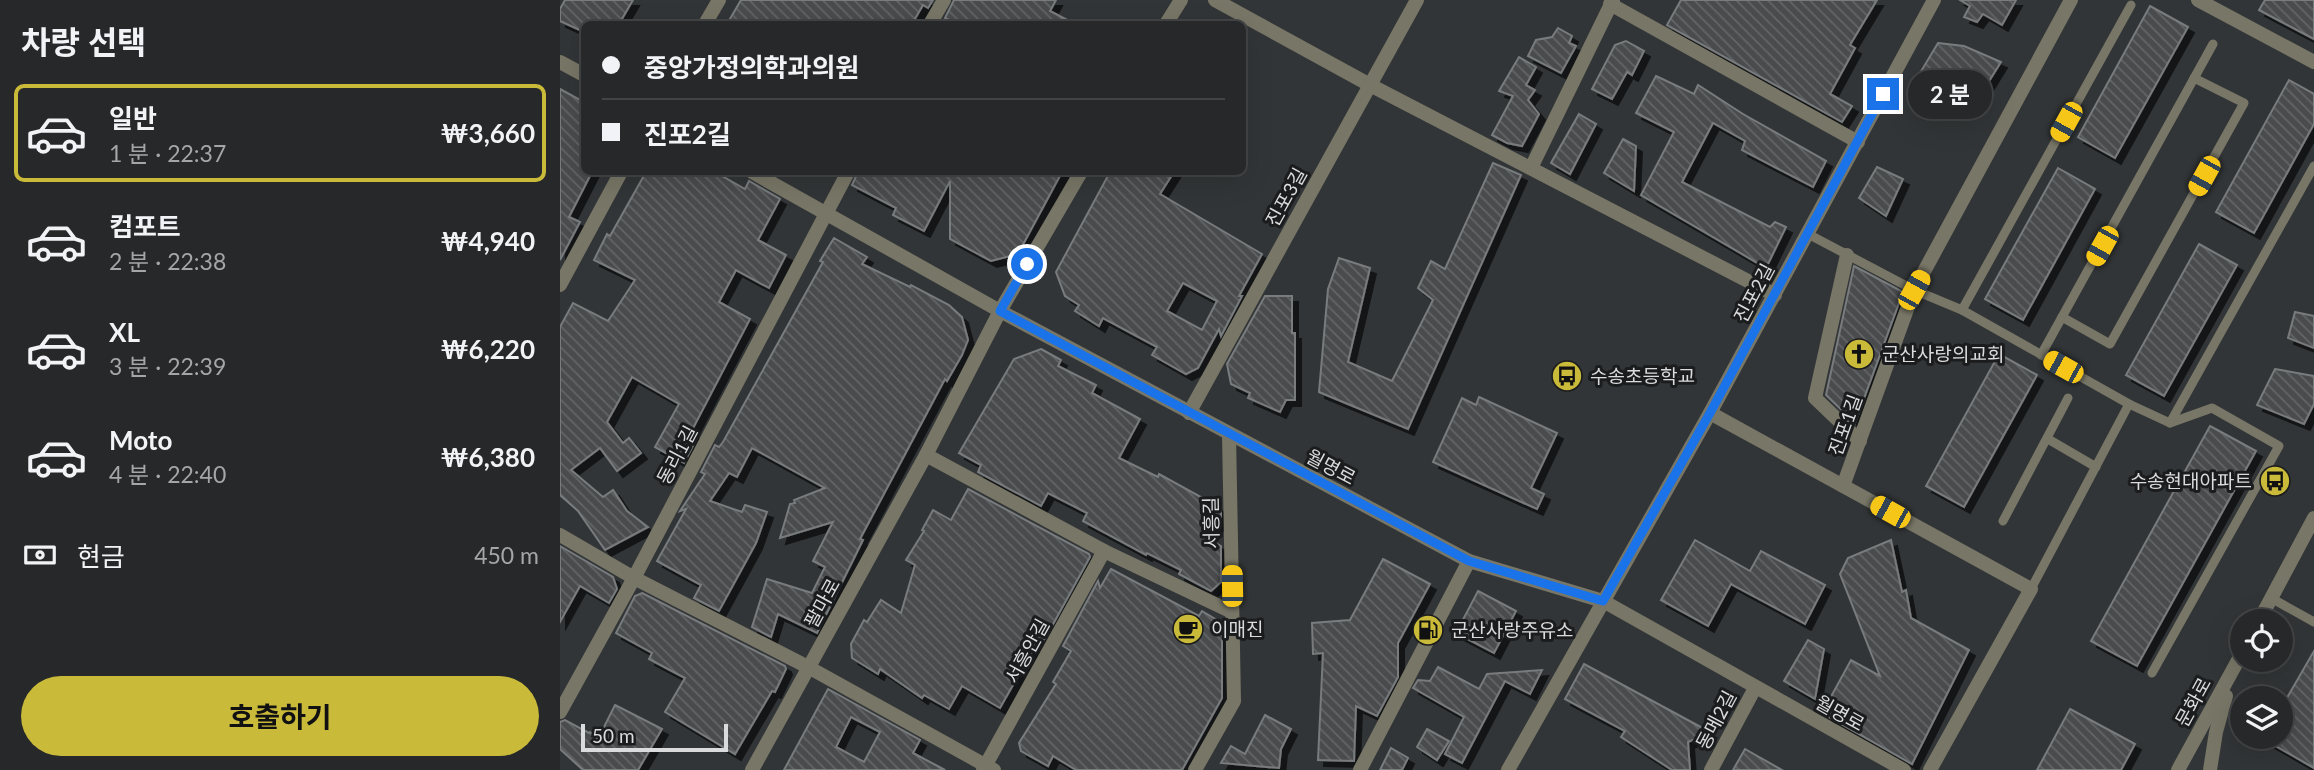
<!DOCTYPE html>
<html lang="ko">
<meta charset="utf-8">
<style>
:root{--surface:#262829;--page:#323435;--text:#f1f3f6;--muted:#a4a6a8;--line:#424446;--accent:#caba3a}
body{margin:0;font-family:Lato,"Noto Sans KR",sans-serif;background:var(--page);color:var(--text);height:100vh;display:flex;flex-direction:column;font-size:26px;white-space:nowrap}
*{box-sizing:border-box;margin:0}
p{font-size:23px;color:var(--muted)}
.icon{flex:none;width:38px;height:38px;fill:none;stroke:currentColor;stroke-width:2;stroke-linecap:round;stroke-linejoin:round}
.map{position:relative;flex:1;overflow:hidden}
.drawer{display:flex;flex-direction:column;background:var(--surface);width:560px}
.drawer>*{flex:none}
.guide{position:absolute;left:21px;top:21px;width:665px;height:154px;border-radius:10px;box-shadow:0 7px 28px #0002,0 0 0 2px var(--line);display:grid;align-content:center;height:154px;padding:0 21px;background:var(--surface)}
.controls{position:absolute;left:1670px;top:609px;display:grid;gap:14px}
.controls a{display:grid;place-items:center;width:63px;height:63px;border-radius:50%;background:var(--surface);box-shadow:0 7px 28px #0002,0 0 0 2px var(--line);font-size:35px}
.scale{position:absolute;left:21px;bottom:18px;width:147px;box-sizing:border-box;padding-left:7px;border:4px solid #d9dbdc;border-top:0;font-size:19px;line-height:24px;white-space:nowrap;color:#d9dbdc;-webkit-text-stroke:5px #1b1c1d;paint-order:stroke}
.end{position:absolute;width:32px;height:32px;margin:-16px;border:9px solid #1a73e8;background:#fff;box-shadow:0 0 0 4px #fff}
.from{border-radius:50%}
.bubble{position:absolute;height:49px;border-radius:24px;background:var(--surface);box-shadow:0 7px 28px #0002,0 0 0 2px var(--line);font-size:23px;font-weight:700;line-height:49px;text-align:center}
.car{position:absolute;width:21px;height:42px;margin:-21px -10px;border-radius:9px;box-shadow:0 0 5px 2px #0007;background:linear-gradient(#f5c518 24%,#345 0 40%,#f5c518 0 76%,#345 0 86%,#f5c518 0)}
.guide b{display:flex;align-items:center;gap:24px;height:66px;font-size:26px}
.guide b+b{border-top:2px solid var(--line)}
.guide i{width:18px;height:18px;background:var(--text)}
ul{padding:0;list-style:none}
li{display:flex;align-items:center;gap:21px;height:98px;margin:0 14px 10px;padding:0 7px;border:4px solid transparent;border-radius:10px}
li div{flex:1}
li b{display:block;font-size:26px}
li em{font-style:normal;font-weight:700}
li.current{border-color:var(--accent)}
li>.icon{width:63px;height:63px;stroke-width:1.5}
h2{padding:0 21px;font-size:32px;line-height:84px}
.pay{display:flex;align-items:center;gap:18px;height:77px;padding:0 21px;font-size:26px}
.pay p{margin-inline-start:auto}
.cta{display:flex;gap:14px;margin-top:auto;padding:14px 21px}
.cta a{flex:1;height:80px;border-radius:42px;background:var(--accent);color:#111;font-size:28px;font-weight:700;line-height:80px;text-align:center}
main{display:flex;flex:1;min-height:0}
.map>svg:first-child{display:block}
.building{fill:url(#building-back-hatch);stroke:#787b7d;stroke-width:2;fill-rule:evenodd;filter:url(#shadow)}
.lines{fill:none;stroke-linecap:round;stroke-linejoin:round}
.service{stroke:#787666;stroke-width:9}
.minor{stroke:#787666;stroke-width:14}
.tertiary{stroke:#787666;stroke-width:14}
.route{stroke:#1a73e8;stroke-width:9}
.labels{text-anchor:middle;stroke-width:6;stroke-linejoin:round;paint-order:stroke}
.street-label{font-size:19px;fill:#d9dbdc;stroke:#1b1c1d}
.poi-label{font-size:19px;fill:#d9dbdc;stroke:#1b1c1d;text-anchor:start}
</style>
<main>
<section class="drawer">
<h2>차량 선택</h2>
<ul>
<li class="current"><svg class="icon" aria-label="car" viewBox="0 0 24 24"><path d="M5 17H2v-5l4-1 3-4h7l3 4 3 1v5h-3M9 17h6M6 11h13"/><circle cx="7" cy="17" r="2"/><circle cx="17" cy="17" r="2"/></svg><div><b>일반</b><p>1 분 · 22:37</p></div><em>₩3,660</em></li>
<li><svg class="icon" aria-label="car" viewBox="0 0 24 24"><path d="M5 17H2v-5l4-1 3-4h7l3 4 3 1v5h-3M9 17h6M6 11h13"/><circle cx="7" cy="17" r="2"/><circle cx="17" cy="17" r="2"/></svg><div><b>컴포트</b><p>2 분 · 22:38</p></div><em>₩4,940</em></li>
<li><svg class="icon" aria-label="car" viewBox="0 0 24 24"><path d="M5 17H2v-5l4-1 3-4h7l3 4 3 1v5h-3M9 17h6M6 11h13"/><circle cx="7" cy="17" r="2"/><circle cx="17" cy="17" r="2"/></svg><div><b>XL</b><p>3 분 · 22:39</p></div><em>₩6,220</em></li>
<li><svg class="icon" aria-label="car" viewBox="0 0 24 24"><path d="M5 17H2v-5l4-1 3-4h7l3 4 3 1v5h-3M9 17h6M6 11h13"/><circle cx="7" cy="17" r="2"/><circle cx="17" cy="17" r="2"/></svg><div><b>Moto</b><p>4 분 · 22:40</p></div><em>₩6,380</em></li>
</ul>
<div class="pay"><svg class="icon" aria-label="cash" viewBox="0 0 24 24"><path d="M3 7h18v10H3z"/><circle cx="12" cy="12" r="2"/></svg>현금<p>450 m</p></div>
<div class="cta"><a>호출하기</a></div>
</section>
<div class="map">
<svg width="1754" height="770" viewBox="0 0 1754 770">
<defs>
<pattern id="building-back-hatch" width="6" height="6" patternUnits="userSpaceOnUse" patternTransform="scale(1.75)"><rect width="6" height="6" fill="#494c4e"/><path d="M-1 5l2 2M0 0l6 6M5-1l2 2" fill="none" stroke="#636567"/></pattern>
<filter id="shadow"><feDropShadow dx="6" dy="6" stdDeviation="0" flood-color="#0009"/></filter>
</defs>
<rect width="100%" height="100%" fill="#323537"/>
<g class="building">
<polygon points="5,0 73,0 59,24 24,24 24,32 0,21 0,9"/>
<polygon points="181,0 373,0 368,8 363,5 352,24 167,24"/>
<polygon points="394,0 496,0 490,11 515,24 397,24 385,18"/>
<polygon points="1121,0 1317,0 1290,45 1295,48 1270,94 1292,106 1282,122 1107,25"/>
<polygon points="1400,0 1456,0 1442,25 1423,14 1417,22 1404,17 1410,6"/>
<polygon points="1705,0 1754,0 1754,39 1699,10"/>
<polygon points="1590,6 1628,27 1555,158 1518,137"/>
<polygon points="998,28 1012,36 1009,43 1016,46 1001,73 968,56 976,40 992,37"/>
<polygon points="1066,41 1084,51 1072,75 1067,72 1052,99 1032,89 1055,45"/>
<polygon points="1378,43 1404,46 1441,62 1426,86 1391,89 1360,73"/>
<polygon points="959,57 976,67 966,85 975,90 968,100 979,114 962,146 947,143 932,135 953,96 939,91"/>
<polygon points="1096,76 1134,94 1138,85 1183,114 1266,161 1253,187 1182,150 1185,141 1153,123 1122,182 1210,227 1215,222 1226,227 1206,268 1081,195 1114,132 1076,113"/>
<polygon points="1729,80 1754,94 1754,124 1694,233 1656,212"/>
<polygon points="0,89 24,102 24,172 32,172 9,217 20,222 0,260"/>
<polygon points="1019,114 1036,124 1010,174 991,163"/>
<polygon points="1063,139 1076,146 1074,191 1044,173"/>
<polygon points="933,163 961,175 848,429 759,392 768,289 779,258 810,268 788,362 832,381 873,300 858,288 871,261 885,269"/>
<polygon points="1317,167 1343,179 1326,216 1299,198"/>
<polygon points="1498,168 1535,189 1463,320 1425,299"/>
<polygon points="86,172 155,172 185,189 189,181 220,199 198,240 226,255 209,288 176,270 159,302 190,319 131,432 138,436 124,463 95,447 119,404 72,377 47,422 63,443 69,438 81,453 57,471 40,448 11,470 43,497 53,490 67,511 88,527 45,550 18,511 0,495 0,327 13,303 48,321 75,280 34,260 47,234 50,236"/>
<polygon points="298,172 502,172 458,254 431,261 390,239 390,181 364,231 333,215 336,208 292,185"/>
<path d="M550 172H614L600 194 702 254 679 296H682L661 336 659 329 638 368 626 374 592 355 597 347 543 318 539 326 515 311 519 305 505 296 496 272ZM623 283 657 301 642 330 607 311Z"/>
<polygon points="274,238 307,257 302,264 350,287 351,285 389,305 402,317 408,340 402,355 387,381 385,379 300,539 303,540 257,633 218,614 211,637 192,627 207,579 252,593 265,567 253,561 273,522 220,538 230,504 235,503 234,500 265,488 192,448 177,477 169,473 150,501 182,512 185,505 207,512 196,543 159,611 134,598 141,585 97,561 126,509 120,511 145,474 141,472 155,445 159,447 163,442 263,262 260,261"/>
<polygon points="1639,244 1677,265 1604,396 1566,375"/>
<polygon points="1294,266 1343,292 1295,423 1266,395"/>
<polygon points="705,296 732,296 732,333 735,333 735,400 726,400 720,412 688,398 690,393 671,384 667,364"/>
<polygon points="1735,312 1754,316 1754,348 1728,338"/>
<polygon points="481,349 501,360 498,366 536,385 532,393 580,419 559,458 598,477 599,474 661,508 661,517 649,539 661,546 661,582 651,591 619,574 621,570 587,553 586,555 523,521 527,513 488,493 481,506 418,472 421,465 399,453 454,359"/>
<polygon points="1439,354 1477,375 1404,507 1366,486"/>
<polygon points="1715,369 1754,376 1754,404 1744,424 1697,405"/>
<polygon points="919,397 997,433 971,488 984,494 977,509 873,462 902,398 916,405"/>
<polygon points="1650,426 1696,451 1577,666 1531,641"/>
<polygon points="408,489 529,554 530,557 486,637 481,643 478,641 440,708 402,686 389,709 364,695 362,698 320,669 318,674 292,658 291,644 304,620 307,622 321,600 341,613 355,565 346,560 364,531 362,530 373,510 391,520"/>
<polygon points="1135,540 1190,571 1201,551 1265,585 1245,624 1171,584 1148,626 1101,600"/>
<polygon points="1331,540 1342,592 1346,590 1351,618 1409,650 1352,764 1262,713 1291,660 1320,676 1280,574 1288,558"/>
<polygon points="0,546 53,577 57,589 49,603 20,586 0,622"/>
<polygon points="823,559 870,584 838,643 838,677 817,716 796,706 794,761 758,760 763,653 753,654 752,623 790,620"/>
<polygon points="551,569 639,616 642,611 662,623 662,698 622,770 516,770 493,756 488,766 461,751 459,743 496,684 493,682 511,651 503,646 538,581 540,588"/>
<polygon points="918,591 956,611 934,653 896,633"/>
<polygon points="82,593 225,666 226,669 215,692 212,691 175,754 105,712 125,678 89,659 92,653 56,633 75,596"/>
<polygon points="1248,640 1264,649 1255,699 1224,681"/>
<polygon points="1754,651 1754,768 1700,737 1720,737 1720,710"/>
<polygon points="1024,664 1150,732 1128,742 1130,770 1112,770 1061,737 1065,731 1005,699"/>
<polygon points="878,667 919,689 927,674 982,670 970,694 945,681 902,763 885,754 904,717 853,688 858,680 870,681"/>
<path d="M268 689 360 740 353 753 385 770H224ZM291 717 320 732 304 762 276 747Z"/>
<polygon points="55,705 102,729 78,770 23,770 0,749 0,722 5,720 29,733 30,732 38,739"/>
<polygon points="1510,709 1575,744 1561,770 1477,770"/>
<polygon points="705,715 731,729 721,749 719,768 661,763 671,746 685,754"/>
<polygon points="867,729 889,741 877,760 857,747"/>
<polygon points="831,748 848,758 842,770 820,770"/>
<polygon points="1185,749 1222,770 1173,770"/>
</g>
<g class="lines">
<g class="service">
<polyline points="1248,234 1354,290 1402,310 1569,404 1471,589"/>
<polyline points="1402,310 1571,5"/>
<polyline points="1502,317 1550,344 1684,103 1634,78"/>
<polyline points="1481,355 1653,44"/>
<polyline points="1569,404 1610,423 1652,408 1719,446 1592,673"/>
<polyline points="1610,423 1754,166"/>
<polyline points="1488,439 1536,467"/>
<polyline points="1443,521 1508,398"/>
<polyline points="1711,598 1754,622"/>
</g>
<g class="minor">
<polyline points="655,0 810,85 1215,295"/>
<polyline points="1638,0 1754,62"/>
<polyline points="1050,4 1298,142"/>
<polyline points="145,24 159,0"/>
<polyline points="370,24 384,0"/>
<polyline points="971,168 1053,0"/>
<polyline points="1287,255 1255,398 1300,441"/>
<polyline points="0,285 61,172"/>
<polyline points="629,413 857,0"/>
<polyline points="1150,413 1471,589 1370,770"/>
<polyline points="366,455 544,551 672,612"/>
<polyline points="1283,486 1354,290 1511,0"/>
<polyline points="0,535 74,578 248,667 434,770"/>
<polyline points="0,712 74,578 288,172"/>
<polyline points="423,770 544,551"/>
<polyline points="635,770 674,701 669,434"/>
<polyline points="800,770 909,561"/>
<polyline points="948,770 1150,413 1374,0"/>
<polyline points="1151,770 1195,688"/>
</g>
<g class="tertiary">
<polyline points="606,24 621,0"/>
<polyline points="0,62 24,75"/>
<polyline points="192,172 440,311 909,561 1043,601 1344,770"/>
<polyline points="1699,621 1754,518"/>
<polyline points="192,770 366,455 440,311 521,172"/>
<polyline points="1618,770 1682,653"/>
<polyline points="1650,770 1656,732 1666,696"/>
</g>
</g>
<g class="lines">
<polyline class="route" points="467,264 440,311 909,561 1043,601 1150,413 1323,94"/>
</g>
<defs>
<g id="church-disc" transform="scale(1.575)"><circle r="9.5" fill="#caba3a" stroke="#1b1c1d"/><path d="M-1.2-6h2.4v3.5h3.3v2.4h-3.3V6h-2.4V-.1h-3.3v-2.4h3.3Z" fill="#111"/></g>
<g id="bus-disc" transform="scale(1.575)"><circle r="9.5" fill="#caba3a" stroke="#1b1c1d"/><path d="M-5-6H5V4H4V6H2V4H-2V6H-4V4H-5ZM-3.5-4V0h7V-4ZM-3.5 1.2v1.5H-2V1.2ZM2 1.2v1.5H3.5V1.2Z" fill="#111"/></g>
<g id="cafe-disc" transform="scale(1.575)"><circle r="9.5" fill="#caba3a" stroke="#1b1c1d"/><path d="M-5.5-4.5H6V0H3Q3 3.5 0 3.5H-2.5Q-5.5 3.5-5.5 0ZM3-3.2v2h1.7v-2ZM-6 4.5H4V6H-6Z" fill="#111"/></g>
<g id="fuel-disc" transform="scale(1.575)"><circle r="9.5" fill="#caba3a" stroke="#1b1c1d"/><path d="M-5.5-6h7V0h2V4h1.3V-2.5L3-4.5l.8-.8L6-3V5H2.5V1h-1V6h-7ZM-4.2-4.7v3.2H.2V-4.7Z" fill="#111"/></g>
</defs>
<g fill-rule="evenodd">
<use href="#church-disc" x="1299" y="354"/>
<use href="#bus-disc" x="1007" y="376"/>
<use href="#bus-disc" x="1715" y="481"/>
<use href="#cafe-disc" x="628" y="629"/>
<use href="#fuel-disc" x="868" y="630"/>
</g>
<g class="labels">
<g class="street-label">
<text transform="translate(726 197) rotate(-61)" y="7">진포3길</text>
<text transform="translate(1194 293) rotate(-62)" y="7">진포2길</text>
<text transform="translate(1285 425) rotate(-70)" y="7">진포1길</text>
<text transform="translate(117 455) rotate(-62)" y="7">동리1길</text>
<text transform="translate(771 467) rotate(28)" y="7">월명로</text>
<text transform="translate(651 523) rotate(-91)" y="7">서흥길</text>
<text transform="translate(262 603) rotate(-61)" y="7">팔마로</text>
<text transform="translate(467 651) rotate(-61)" y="7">서흥안길</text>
<text transform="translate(1633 702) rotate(-61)" y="7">문화로</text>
<text transform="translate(1280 713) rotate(29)" y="7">월명로</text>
<text transform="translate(1156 720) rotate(-62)" y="7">동메2길</text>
</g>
<g class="poi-label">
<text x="1322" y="361">군산사랑의교회</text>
<text x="1030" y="383">수송초등학교</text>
<text x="1692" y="488" text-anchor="end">수송현대아파트</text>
<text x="651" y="636">이매진</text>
<text x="891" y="637">군산사랑주유소</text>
</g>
</g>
</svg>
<div class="controls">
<a><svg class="icon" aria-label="locate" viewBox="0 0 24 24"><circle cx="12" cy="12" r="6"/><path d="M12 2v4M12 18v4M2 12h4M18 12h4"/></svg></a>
<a><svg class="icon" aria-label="layers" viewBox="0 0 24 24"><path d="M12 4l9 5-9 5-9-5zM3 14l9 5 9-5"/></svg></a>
</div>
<div class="scale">50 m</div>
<i class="end from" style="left:467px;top:264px"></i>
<i class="end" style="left:1323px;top:94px"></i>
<div class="bubble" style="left:1348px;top:70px;width:84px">2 분</div>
<i class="car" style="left:1506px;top:122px;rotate:209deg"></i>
<i class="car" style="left:1644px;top:176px;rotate:209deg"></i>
<i class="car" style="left:1542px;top:246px;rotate:209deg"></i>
<i class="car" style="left:1354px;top:290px;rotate:29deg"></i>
<i class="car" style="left:1503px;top:367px;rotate:299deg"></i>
<i class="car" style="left:1330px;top:512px;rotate:299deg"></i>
<i class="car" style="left:672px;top:586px;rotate:359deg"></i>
<div class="guide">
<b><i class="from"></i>중앙가정의학과의원</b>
<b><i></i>진포2길</b>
</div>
</div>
</main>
